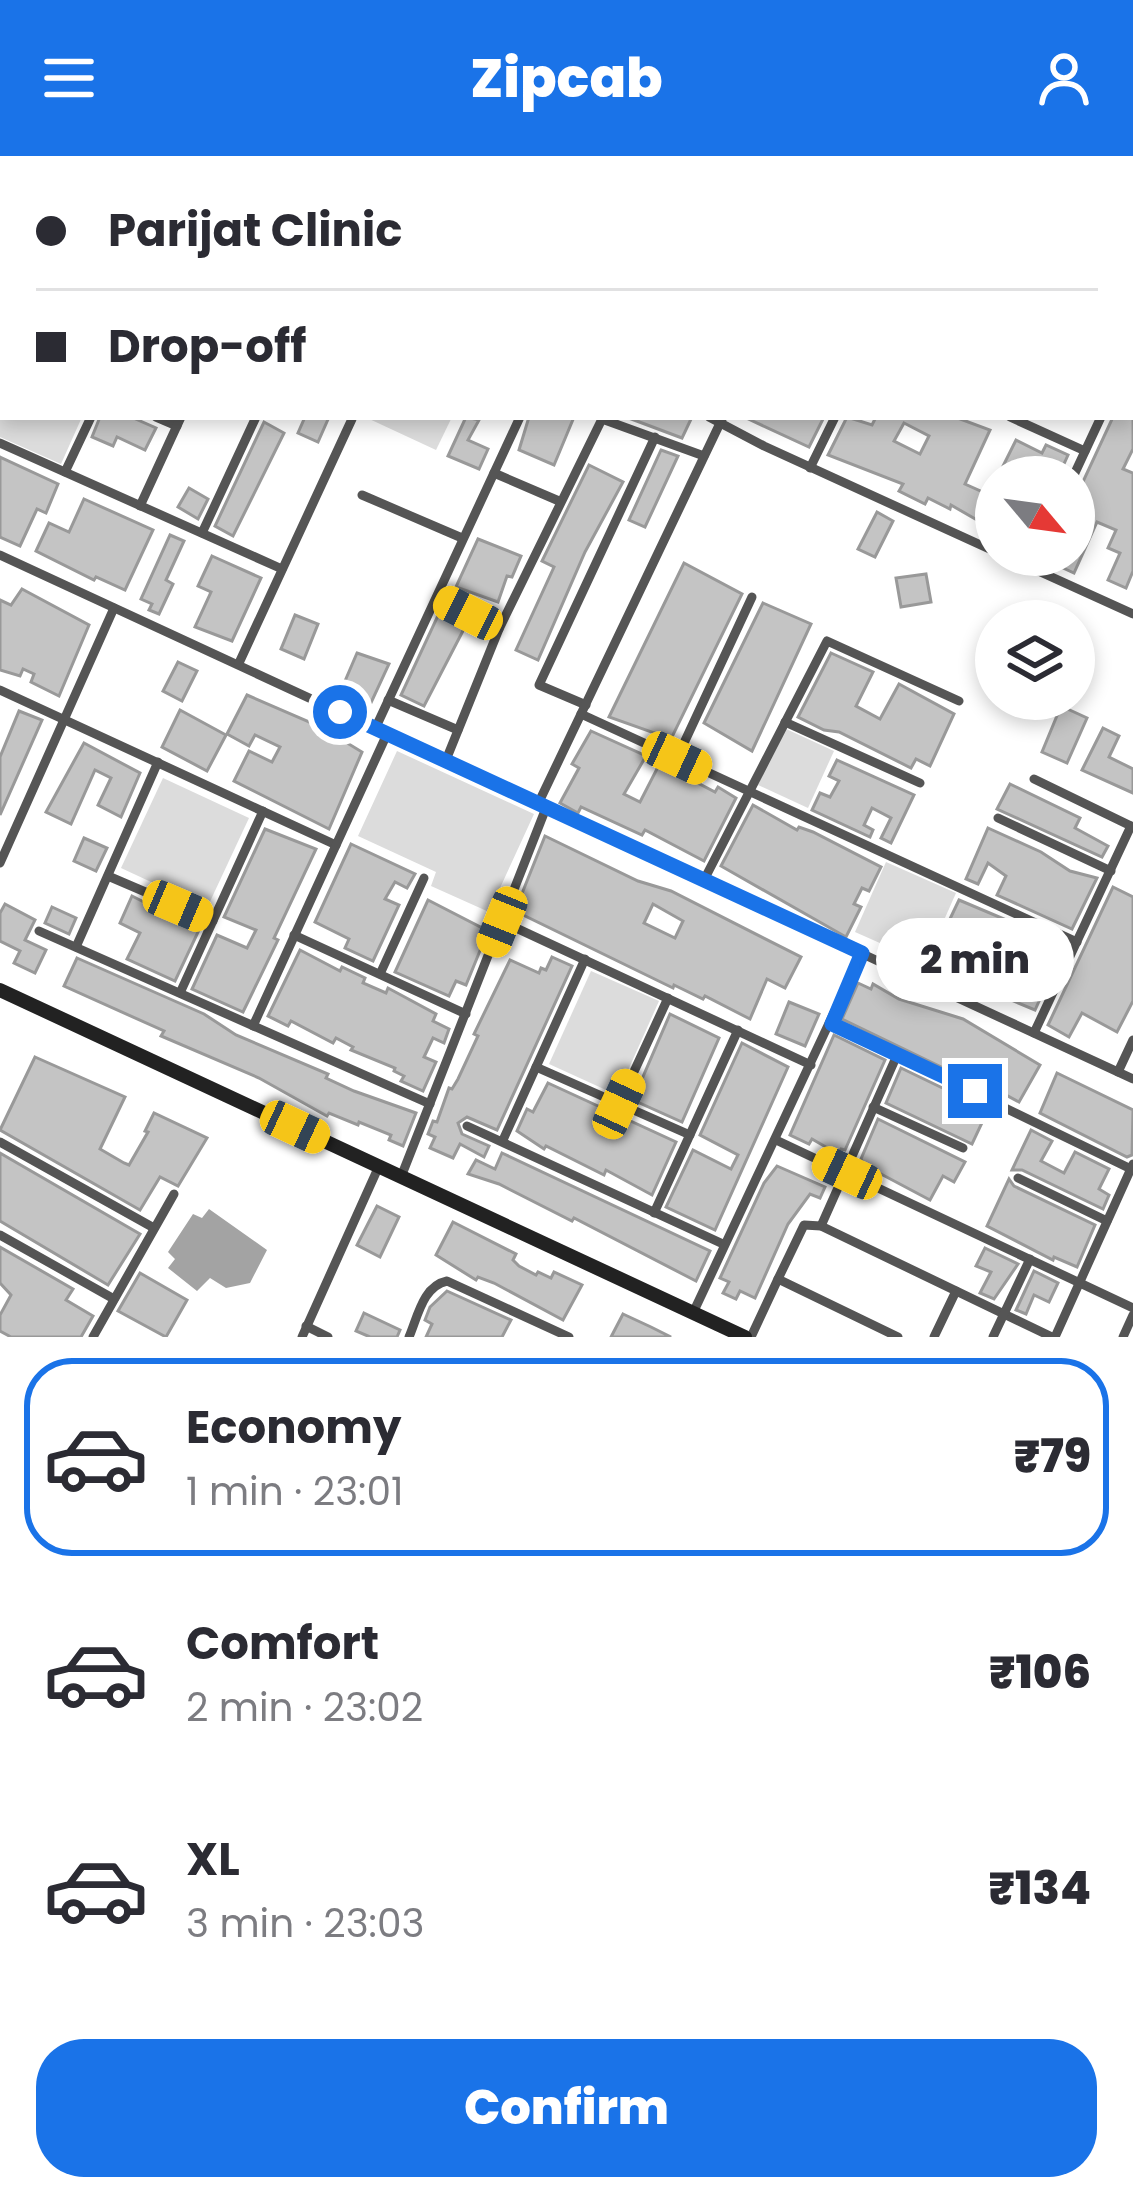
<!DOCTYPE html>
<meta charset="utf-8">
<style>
:root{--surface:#fff;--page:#f7f7f7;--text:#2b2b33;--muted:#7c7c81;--line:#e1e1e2;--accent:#1a73e8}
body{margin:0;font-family:Poppins,sans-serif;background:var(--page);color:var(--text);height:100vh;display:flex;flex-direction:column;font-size:45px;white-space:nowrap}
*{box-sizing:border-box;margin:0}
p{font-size:39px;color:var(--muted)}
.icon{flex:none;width:66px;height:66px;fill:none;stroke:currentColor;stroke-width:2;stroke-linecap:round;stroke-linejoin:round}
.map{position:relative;height:1181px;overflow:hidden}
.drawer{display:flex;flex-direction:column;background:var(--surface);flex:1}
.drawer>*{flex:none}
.banner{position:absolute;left:0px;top:0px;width:1134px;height:264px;box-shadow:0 6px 18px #0003;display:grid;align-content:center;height:264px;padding:0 36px;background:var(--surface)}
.needle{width:78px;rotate:119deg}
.buttons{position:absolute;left:975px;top:300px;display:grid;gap:24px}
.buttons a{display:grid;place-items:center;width:120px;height:120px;border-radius:50%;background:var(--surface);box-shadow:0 6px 18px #0003;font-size:60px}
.end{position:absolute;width:54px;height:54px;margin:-27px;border:15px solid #1a73e8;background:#fff;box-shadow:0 0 0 6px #fff}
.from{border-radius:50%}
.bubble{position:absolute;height:84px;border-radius:42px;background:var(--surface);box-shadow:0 6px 18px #0003;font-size:39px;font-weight:800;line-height:84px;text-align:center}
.car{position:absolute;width:36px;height:72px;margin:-36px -18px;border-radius:15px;box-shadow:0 0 9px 3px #0007;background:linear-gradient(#f5c518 24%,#345 0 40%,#f5c518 0 76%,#345 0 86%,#f5c518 0)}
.banner b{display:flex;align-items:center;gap:42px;height:114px;font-size:45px}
.banner b+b{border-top:3px solid var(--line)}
.banner i{width:30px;height:30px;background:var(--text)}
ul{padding:21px 0 0;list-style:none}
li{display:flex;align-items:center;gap:36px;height:198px;margin:0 24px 18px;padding:0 12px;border:6px solid transparent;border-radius:48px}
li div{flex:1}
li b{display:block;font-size:45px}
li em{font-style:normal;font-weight:800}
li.active{border-color:var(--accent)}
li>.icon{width:108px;height:108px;stroke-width:1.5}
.action{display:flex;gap:24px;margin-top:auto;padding:24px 36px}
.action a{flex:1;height:138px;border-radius:48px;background:var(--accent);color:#fff;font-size:48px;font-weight:800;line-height:138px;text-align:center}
header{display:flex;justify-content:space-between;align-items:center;height:156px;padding:0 36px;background:var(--accent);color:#fff;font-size:54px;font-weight:800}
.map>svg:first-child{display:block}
.green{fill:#dcdcdc}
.water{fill:#a3a3a3}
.building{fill:#c4c4c4;stroke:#999;stroke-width:3;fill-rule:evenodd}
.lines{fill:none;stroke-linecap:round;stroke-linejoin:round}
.street{stroke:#555;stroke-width:9}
.secondary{stroke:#222;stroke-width:14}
.route{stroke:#1a73e8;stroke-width:15}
</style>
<header><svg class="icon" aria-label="menu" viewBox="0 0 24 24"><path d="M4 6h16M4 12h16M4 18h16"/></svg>Zipcab<svg class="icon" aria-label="person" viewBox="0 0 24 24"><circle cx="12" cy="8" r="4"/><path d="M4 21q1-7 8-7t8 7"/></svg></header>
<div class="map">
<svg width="1133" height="1181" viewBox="0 0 1133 1181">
<rect width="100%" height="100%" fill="#fff"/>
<g class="green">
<polygon points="0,200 3,261 82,261 61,308 0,281"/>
<polygon points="365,261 452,261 436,294"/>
<polygon points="784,572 834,595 808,652 758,629"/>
<polygon points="397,595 534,658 489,756 431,730 436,716 358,680"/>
<polygon points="163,622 249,662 207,752 121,712"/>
<polygon points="886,706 956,737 925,807 855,776"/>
<polygon points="591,815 659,845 617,939 549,908"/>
</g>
<polygon class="water" points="209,1053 267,1094 250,1127 226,1132 210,1122 197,1135 168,1112 175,1103 168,1096 193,1058 202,1062"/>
<g class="building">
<polygon points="100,261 131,261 156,272 145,294 117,281 113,290 92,281"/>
<polygon points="305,261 329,261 318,286 298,277"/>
<polygon points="466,261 479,264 468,284 488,293 479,313 448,300"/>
<polygon points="529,261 574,261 554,309 519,294"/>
<polygon points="626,261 692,261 682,282"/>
<polygon points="744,261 824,261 809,291"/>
<path d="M847 261 872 269 876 261H955L990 274 965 328 996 342V375L951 349 950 353 928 342 925 348 899 335 903 328 828 299ZM904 267 929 280 920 298 894 285Z"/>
<polygon points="1113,261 1133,261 1133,293 1123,313 1133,317 1133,415 1126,432 1108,424 1120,397 1108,392 1116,374 1097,366 1074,417 1035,399 1074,399 1074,345"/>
<polygon points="264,266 284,277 233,380 215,370"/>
<polygon points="1016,284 1042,297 1046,289 1068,299 1058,321 1014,321 1001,314"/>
<polygon points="661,294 678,300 645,371 629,364"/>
<polygon points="0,301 58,328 46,357 37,353 20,390 0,381"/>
<polygon points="589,309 623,326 585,396 538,504 516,494 554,411 542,405"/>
<polygon points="189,332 208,343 198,363 178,351"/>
<polygon points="84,343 153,374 125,434 96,421 94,424 36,395 49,367 69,376"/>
<polygon points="877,356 893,365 875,401 858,393"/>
<polygon points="170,379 184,385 166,424 173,428 159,458 149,454 152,448 141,443"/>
<polygon points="478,383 521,400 512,421 507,420 498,446 456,431"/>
<polygon points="212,400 261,422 232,485 195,471 211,436 198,430"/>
<polygon points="684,407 742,438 671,583 609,561"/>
<polygon points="926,418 931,446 901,451 896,422"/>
<polygon points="22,433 89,469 59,540 31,526 34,518 23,513 20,520 0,514 0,444 11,449"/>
<polygon points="763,447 811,468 752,595 704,567"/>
<polygon points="441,453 467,467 424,550 401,539"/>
<polygon points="295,459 318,468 304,503 281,493"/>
<polygon points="357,497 389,508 370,549 339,539"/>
<polygon points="831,497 873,516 856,550 880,563 899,528 954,558 930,610 916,603 911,612 839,576 824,574 798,561"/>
<polygon points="178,506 197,515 182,545 163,535"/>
<polygon points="247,539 321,571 362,596 329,673 234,625 249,595 272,606 280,591 255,579 249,590 227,578"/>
<polygon points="1061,550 1087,562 1067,607 1042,596"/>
<polygon points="180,554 226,579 207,615 162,591"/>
<polygon points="19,555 42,564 0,659 0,601"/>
<polygon points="1103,572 1119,580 1109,601 1133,613 1133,637 1082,614"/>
<polygon points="591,575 646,600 624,638 640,646 661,605 698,622 696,626 715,636 718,631 736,642 704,705 645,674 642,679 581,651 578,657 560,647 579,612 572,608"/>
<polygon points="84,587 140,617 121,661 98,649 111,622 95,614 71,668 46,656"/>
<polygon points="837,604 914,639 891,687 881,682 891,662 872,652 864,669 873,674 870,681 812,654 820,637 830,641 839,625 829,620"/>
<polygon points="1010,628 1080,662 1075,672 1108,690 1102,701 997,653"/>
<polygon points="753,649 797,674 799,671 813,676 881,711 869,735 862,732 854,748 861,751 846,781 721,710"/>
<polygon points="988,672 1041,696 1070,715 1097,722 1072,773 997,739 1006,720 988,707 978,728 966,723"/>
<polygon points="265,673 316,693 274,782 278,784 243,856 192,833 217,779 247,792 256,774 224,761"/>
<path d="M545 680 638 725 671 735 801 801 785 832 767 823 750 863 705 840 703 843 674 829 673 832 515 755ZM653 748 683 765 675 782 644 767Z"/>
<polygon points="84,682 107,692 96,715 74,705"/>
<polygon points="351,688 415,718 407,732 395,726 385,743 399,749 373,805 345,792 349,783 315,766"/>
<polygon points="1113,731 1133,741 1133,845 1117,876 1082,857 1069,881 1048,869"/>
<polygon points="132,740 199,774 175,825 127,803 140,777 120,767"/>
<polygon points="428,744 488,775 466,829 456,825 449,840 395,816"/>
<polygon points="959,744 1016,768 1014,773 1027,780 1008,815 1045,832 1035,854 928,809"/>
<polygon points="5,748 35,764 25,784 46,794 35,817 14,807 20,795 0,785 0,757"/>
<polygon points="52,751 76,762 69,778 45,767"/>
<polygon points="1048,783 1064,791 1053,815 1036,807"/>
<polygon points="300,794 340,815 342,811 365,822 363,827 386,837 388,832 436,858 433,865 449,873 444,887 433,882 424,901 436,906 423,935 401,925 404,920 394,915 395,912 351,894 353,891 336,882 333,887 291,865 288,870 268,860"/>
<polygon points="552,801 572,810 497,974 467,961 458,967 462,978 489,990 484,1001 460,988 453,1002 430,992 435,981 428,978 433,965 437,966 449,932 452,933 458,923 478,880 474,878 510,804 539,817 541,812 546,814"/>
<polygon points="77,802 204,858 236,879 328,918 326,922 354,935 416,957 403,990 389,984 391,979 359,966 358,969 329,957 327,960 259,922 161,880 164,875 64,830"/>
<polygon points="858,827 871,833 873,828 899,843 963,863 1040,909 1019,946 965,917 962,921 842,863"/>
<polygon points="789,846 819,858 805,890 776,878"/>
<polygon points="670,858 719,882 682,966 633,944"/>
<polygon points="834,879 885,904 845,994 841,993 838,998 812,983 809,988 790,979"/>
<polygon points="742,887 788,911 715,1074 666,1051 693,994 731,1013 738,999 700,979"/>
<polygon points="35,901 125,941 100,993 124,1007 129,1009 148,976 145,975 154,957 207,982 178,1030 160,1021 140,1054 0,974"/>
<polygon points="901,912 988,954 972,988 886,947"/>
<polygon points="1057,917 1133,954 1132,999 1127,1001 1040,957"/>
<polygon points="548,927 676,986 652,1039 606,1014 604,1019 546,990 544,993 517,975 527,953 533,956"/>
<polygon points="878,963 965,1006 954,1026 943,1020 930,1044 864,1009 861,1003"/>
<polygon points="1031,974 1052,985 1041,1005 1064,1017 1075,996 1109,1013 1099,1033 1109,1039 1103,1053 1022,1014 1012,1014"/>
<polygon points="0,997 140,1078 108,1129 0,1065"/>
<polygon points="502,997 710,1095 696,1125 574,1062 572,1065 499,1028 468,1018 476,1004 495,1013"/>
<polygon points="777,1010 825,1031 820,1042 810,1038 788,1068 755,1142 740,1135 736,1143 723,1137 729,1126 720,1122 764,1027"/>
<polygon points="1009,1023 1014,1030 1095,1069 1077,1111 1054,1101 1053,1104 987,1070"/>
<polygon points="377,1050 399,1061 380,1101 357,1089"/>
<polygon points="453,1066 516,1098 513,1104 519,1110 536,1119 538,1116 551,1122 554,1116 582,1129 563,1164 494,1127 478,1121 476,1124 436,1099"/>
<polygon points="0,1091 73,1133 66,1144 93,1160 81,1181 11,1181 0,1175 0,1159 11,1139 0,1127"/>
<polygon points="985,1092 1018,1108 994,1143 980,1137 991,1116 976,1110"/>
<polygon points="1034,1115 1058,1127 1049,1146 1034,1139 1026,1158 1016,1154"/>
<polygon points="140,1117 187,1144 166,1181 118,1155"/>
<polygon points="447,1135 511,1164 502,1181 426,1181 432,1168 425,1164 430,1151"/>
<polygon points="364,1157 400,1174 397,1181 370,1181 356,1175"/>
<polygon points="623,1158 651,1171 671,1181 611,1181"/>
</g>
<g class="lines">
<g class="street">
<polyline points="76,0 83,3"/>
<polyline points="221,3 223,0"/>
<polyline points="316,3 317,0"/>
<polyline points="474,3 476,0"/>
<polyline points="586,3 587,0"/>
<polyline points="641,3 642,0"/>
<polyline points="845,3 846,0"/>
<polyline points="0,146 3,140"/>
<polyline points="0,192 3,193"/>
<polyline points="1131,198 1133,194"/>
<polyline points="156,261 177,270"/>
<polyline points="709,261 764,290 996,396"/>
<polyline points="1010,261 1085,295"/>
<polyline points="0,287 282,413"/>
<polyline points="810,312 835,261"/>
<polyline points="65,316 91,261"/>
<polyline points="494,317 559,345"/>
<polyline points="1073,321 1101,261"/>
<polyline points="362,339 462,382"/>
<polyline points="140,350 181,261"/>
<polyline points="202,377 256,261"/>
<polyline points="0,399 1133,923"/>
<polyline points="1003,399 1133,458"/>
<polyline points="437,441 499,473 602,263 704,300"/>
<polyline points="239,507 352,263"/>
<polyline points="0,534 336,689"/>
<polyline points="388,544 458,574"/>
<polyline points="586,549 539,529 655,281"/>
<polyline points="581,558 1077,786"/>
<polyline points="785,566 920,627"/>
<polyline points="375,573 520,261"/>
<polyline points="677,602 752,441"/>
<polyline points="446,604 499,473"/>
<polyline points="1034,623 1131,670"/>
<polyline points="538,648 723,261"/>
<polyline points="998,662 1111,715"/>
<polyline points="0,707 114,452"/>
<polyline points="108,720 213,765"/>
<polyline points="704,724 827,485 959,545"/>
<polyline points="503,766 811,909"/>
<polyline points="39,775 430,948"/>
<polyline points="294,779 466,858"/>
<polyline points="76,791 158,606"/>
<polyline points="380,818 424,722"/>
<polyline points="180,837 263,655"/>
<polyline points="832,868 1131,1013"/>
<polyline points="253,870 387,578"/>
<polyline points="1034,877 1131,670"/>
<polyline points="536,911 690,979"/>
<polyline points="1118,916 1133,884"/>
<polyline points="619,948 668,842"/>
<polyline points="873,951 963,992"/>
<polyline points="467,970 723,1088"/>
<polyline points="503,984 585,803"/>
<polyline points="776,984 1133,1152"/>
<polyline points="0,986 154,1072"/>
<polyline points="401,1021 546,652"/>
<polyline points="1018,1022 1107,1065"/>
<polyline points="654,1057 738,874"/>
<polyline points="821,1070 898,897"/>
<polyline points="0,1079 114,1143"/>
<polyline points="693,1157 862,797"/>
<polyline points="306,1170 328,1181"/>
<polyline points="93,1181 174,1038"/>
<polyline points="302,1181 379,1010"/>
<path d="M409 1181C418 1160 423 1130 447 1125L569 1181"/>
<polyline points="751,1181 778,1123"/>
<polyline points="898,1181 778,1123 804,1069 821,1070 1052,1181"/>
<polyline points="934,1181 956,1135"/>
<polyline points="993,1181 1030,1103"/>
<polyline points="1055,1181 1133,1008"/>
<polyline points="1123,1181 1133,1159"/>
</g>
<g class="secondary">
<polyline points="956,0 962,3"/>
<polyline points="1131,83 1133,84"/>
<polyline points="0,834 745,1181"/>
</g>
</g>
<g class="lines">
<polyline class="route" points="340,556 862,797 832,868 975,935"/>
</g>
</svg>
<div class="buttons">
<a><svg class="needle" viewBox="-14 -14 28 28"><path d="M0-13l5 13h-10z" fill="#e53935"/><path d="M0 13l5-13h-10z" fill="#7c7c81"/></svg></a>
<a><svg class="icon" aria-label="layers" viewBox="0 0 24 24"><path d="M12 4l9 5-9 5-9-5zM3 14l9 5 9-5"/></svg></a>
</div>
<i class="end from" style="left:340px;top:556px"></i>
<i class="end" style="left:975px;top:935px"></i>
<div class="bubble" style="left:876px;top:762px;width:198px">2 min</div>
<i class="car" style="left:468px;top:457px;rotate:297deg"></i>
<i class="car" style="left:677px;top:602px;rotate:115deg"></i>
<i class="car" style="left:178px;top:750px;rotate:113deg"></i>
<i class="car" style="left:502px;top:766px;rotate:202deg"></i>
<i class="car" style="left:619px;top:948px;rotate:25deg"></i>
<i class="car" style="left:295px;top:971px;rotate:115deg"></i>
<i class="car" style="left:847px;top:1017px;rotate:295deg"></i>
<div class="banner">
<b><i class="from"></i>Parijat Clinic</b>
<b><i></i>Drop-off</b>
</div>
</div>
<section class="drawer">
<ul>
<li class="active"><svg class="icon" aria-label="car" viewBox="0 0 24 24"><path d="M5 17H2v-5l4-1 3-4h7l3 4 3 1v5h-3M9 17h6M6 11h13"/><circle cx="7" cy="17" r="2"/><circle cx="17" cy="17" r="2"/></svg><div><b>Economy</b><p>1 min · 23:01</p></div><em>₹79</em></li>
<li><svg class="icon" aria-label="car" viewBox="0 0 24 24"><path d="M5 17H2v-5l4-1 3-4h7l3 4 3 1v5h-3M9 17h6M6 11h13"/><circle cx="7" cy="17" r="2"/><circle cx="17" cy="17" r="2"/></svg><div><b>Comfort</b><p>2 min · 23:02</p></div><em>₹106</em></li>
<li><svg class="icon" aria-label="car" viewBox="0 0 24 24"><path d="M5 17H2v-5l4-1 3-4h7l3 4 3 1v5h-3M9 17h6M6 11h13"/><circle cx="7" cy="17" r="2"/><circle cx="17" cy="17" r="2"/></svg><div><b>XL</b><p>3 min · 23:03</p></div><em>₹134</em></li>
</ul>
<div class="action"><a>Confirm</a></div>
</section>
